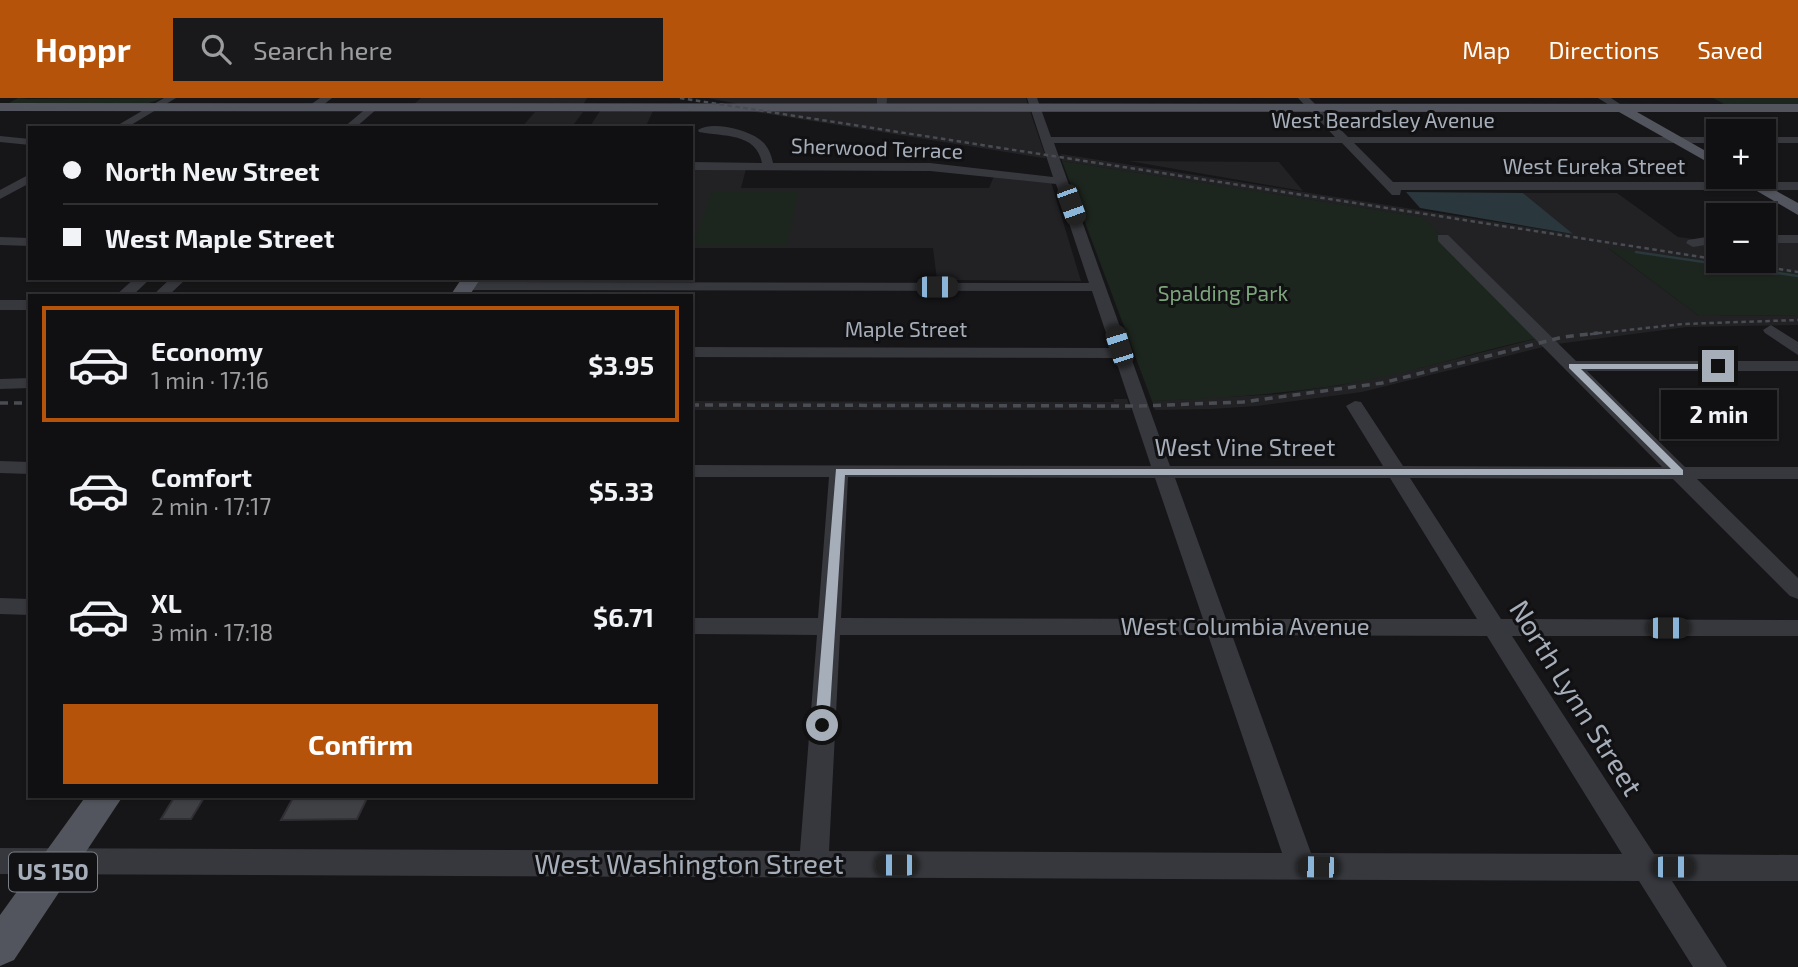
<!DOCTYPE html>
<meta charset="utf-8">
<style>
:root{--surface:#101012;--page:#19191b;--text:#f1f3f6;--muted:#9c9d9f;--line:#303032;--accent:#b45309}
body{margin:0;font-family:"Exo 2",sans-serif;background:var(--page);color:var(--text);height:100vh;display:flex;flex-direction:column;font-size:26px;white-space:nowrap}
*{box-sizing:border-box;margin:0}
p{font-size:23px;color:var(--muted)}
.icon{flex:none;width:38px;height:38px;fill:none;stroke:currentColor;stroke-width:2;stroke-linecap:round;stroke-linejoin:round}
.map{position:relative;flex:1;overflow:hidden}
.sheet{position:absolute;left:28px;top:196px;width:665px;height:504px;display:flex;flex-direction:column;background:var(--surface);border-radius:0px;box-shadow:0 2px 5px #0004,0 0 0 2px var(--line)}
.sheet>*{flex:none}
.banner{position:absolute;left:28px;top:28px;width:665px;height:154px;border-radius:0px;box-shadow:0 2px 5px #0004,0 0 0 2px var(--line);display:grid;align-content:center;height:154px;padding:0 35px;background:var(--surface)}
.tools{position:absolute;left:1706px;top:21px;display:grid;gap:14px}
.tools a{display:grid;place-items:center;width:70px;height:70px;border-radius:0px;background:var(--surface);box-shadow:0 2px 5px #0004,0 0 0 2px var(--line);font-size:35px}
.end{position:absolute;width:32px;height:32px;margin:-16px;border:9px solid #a6aeb9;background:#111;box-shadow:0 0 0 4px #111}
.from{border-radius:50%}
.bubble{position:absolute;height:49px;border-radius:0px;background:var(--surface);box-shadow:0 2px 5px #0004,0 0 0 2px var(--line);font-size:23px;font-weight:700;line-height:49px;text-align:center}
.car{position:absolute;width:21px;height:42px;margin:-21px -10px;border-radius:9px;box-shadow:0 0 5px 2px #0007;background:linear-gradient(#222 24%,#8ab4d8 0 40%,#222 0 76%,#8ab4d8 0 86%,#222 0)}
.banner b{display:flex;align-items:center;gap:24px;height:66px;font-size:26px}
.banner b+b{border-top:2px solid var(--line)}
.banner i{width:18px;height:18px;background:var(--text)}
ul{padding:12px 0 0;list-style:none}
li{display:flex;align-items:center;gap:21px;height:116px;margin:0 14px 10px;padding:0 21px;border:4px solid transparent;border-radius:0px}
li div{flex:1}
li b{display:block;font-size:26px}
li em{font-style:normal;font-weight:700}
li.current{border-color:var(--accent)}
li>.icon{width:63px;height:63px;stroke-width:1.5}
.button{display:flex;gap:14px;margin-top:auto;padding:14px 35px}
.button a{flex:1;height:80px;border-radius:0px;background:var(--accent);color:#fff;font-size:28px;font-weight:700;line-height:80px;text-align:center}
header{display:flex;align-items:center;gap:42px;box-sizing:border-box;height:98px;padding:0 35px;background:var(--accent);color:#fff}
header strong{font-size:33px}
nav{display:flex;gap:38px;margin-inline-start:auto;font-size:24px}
.search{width:490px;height:63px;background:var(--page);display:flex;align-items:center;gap:18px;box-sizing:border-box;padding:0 24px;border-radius:0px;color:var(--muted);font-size:26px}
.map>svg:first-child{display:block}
.built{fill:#222225}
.green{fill:#1d261e}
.water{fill:#2a373d}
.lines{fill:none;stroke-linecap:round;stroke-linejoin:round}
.stream{stroke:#2a373d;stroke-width:2.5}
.building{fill:#404145;stroke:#303034;stroke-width:2}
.minor{fill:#36383d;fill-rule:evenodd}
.major{fill:#52555d;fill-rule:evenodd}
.rail-far1{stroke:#494c53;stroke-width:2.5;stroke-dasharray:4.5 3.5;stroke-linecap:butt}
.rail{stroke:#494c53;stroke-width:3.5;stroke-dasharray:8 6;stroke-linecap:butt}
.route{fill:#a6aeb9}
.labels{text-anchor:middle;stroke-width:6;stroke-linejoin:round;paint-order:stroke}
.far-street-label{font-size:21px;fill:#a6aeb9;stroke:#111113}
.far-park-label{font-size:21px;fill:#7da67c;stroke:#111113}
.shield{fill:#111113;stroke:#797f87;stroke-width:2}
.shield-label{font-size:23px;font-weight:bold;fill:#a6aeb9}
.street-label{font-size:24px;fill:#a6aeb9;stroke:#111113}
.near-street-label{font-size:28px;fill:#a6aeb9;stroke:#111113}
</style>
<header>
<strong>Hoppr</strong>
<div class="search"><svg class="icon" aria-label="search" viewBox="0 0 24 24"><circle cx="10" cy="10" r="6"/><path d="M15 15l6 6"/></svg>Search here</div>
<nav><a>Map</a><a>Directions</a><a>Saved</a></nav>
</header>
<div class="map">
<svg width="1798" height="869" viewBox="0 0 1798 869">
<rect width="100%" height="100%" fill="#161618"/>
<g class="built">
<polygon points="421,0 587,0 583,7 414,6"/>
<polygon points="708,0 1026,0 1028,8 748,8"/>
<polygon points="600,13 653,13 645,30 589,30"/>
<polygon points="749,13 1030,13 1046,60 1043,60"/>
<polygon points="535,14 583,14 571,30 521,30"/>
<polygon points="1061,56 1572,136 1523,95 1617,95 1678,139 1718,144 1718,163 1764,163 1764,144 1798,144 1798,175 1608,150 1699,218 1798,217 1798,227 1687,229 1557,246 1471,168 1422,119 1062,63"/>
<polygon points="1129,63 1279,64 1303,93"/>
<polygon points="746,71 741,90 989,90 994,78 1051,84 1081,183 937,182 933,150 691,150 691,72"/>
<polygon points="1539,240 1547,248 1362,294 1257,308 1211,311 1155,312 1152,303 1279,296 1341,287 1424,269"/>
<polygon points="1114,301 1127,301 1131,312 691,312 691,303 1114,304"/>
</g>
<g class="green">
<polygon points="18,0 27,1 163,0 146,6 9,5"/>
<polygon points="1713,0 1798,0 1798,6 1724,6"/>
<path d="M1062 63 1423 119 1539 240C1486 251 1435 268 1382 279 1306 295 1229 300 1152 303Z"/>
<polygon points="712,93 798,93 787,148 692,148"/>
<polygon points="1607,149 1798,175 1798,217 1699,218"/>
</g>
<polygon class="water" points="1406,94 1523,95 1573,136 1420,110"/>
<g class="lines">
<polyline class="stream" points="1636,154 1798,178"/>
</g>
<g class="building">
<polygon points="175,698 205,698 191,721 161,721"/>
<polygon points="294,698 368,698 357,721 281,722"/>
</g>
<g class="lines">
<g class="minor">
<polygon points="164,0 176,0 126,30 113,30"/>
<polygon points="320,0 332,0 318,11 310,11 310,7"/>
<polygon points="877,0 887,0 886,13 877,11"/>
<path d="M1027 0H1037L1051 39H1335L1298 0H1309L1348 39H1718V45H1354L1393 84H1798V92H1401L1400 97H1392L1342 45H1054L1170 368H1383L1346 308 1355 303 1361 304 1403 368 1662 369 1438 143V137H1448L1576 263H1798V273H1587L1685 369H1798V381H1697L1798 480V501L1790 498 1673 381 1410 380 1501 521 1798 522V538H1512L1654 756 1798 757V783H1672L1727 869H1693L1639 783 0 776V750L800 753 817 537 691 536V520H818L829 379H691V367L1151 368 1115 260 691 259V249L1111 250 1092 193 466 192 459 188 466 184 1089 185 1056 86 930 73 691 72V64L762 65C756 34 723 39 699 34L698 32C711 23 745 31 759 41 767 46 771 55 773 65H930L1053 79ZM848 379 1155 380 1203 521 841 520ZM1175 380H1390L1477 521H1226ZM840 537H1208L1282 755 829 753ZM1232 537 1487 538 1622 756 1311 755Z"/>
<polygon points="1598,0 1611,0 1626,10 1617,12"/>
<polygon points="369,8 378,10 355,30 343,30"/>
<polygon points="0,38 30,41 30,47 0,44"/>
<rect x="1764" y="39" width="34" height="6"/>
<polygon points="30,76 30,85 0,101 0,92"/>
<polygon points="1718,137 1718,145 1693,149 1686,145 1688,142"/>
<rect x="1764" y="137" width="34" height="8"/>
<polygon points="0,139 30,140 30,148 0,147"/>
<polygon points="135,180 151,180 132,198 115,198"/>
<polygon points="171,180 187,180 168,198 152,198"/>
<rect x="0" y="202" width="30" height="10"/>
<polygon points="1771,227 1798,244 1798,257 1765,235 1763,232"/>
<polygon points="30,280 30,290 0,291 0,281"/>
<polygon points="0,363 30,364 30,376 0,375"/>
<polygon points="0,500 30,501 30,517 0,516"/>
</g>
<g class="major">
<polygon points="0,5 1798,6 1798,14 1637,14 1718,60 1718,70 1619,14 0,13"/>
<polygon points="1733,79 1751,79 1798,105 1798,117"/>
<polygon points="462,180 481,180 469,198 450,198"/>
<polygon points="86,698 123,698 14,862 0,868 0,817"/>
</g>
<g class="rail-far1">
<polyline points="680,0 1798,174"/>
<polyline points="1582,237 1683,226 1798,222"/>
</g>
<g class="rail">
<polyline points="0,305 30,305"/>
<polyline points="691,307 1140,308 1243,304 1382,285 1563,239 1598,235"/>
</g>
</g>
<polygon class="route" points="1569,266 1721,266 1723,268 1718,271 1581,271 1683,372 1683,377 845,377 829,627 822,633 815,627 836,371 1671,371 1569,270"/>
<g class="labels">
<g class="far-street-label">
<text x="1383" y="30">West Beardsley Avenue</text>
<text transform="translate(877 51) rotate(2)" y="7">Sherwood Terrace</text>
<text x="1594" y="76">West Eureka Street</text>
<text x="906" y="239">Maple Street</text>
</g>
<g class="far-park-label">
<text x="1223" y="203">Spalding Park</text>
</g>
<rect class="shield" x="9" y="754.5" width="88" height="39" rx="5"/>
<g class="shield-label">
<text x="53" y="782">US 150</text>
</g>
<g class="street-label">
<text x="1245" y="358">West Vine Street</text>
<text x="1245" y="537">West Columbia Avenue</text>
</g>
<g class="near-street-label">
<text transform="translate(1576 600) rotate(58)" y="10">North Lynn Street</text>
<text x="689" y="776">West Washington Street</text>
</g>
</g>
</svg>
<div class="tools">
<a>+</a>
<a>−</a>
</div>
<i class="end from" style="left:822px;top:627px"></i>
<i class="end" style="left:1718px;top:268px"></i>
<div class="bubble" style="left:1661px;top:292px;width:116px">2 min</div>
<i class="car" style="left:1071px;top:107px;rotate:160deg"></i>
<i class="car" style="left:937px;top:189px;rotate:90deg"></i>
<i class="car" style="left:1119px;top:248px;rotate:342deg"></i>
<i class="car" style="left:1668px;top:530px;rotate:90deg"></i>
<i class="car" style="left:896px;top:767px;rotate:270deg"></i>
<i class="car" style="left:1318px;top:769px;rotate:271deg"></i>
<i class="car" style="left:1673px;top:769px;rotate:90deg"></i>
<div class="banner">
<b><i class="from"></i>North New Street</b>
<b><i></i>West Maple Street</b>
</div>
<section class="sheet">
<ul>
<li class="current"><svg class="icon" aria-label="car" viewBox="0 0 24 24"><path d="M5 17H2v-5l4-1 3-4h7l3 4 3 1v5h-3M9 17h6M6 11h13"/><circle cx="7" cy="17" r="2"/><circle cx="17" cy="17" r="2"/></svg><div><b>Economy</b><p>1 min · 17:16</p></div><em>$3.95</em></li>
<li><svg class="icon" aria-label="car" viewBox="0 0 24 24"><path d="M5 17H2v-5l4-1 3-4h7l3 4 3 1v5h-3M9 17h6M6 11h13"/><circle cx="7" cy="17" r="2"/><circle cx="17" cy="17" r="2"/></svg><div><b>Comfort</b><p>2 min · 17:17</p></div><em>$5.33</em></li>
<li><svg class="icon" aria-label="car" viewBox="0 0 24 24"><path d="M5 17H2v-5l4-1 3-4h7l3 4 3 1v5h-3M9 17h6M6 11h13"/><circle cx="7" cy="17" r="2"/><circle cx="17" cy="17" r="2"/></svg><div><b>XL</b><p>3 min · 17:18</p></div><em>$6.71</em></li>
</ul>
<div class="button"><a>Confirm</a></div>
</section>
</div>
